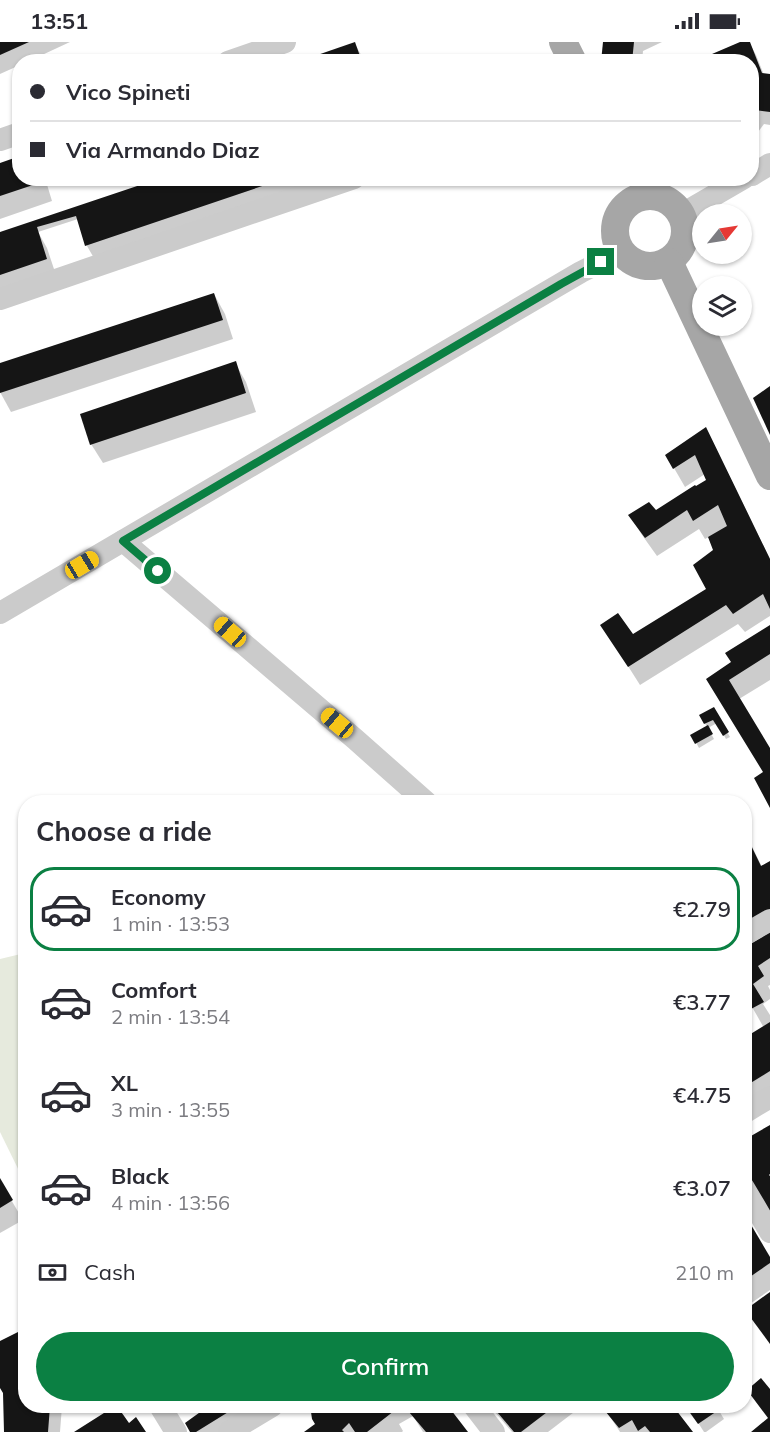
<!DOCTYPE html>
<meta charset="utf-8">
<style>
:root{--surface:#fff;--page:#f7f7f7;--text:#2b2b33;--muted:#7c7c81;--line:#e1e1e2;--accent:#0b8043}
body{margin:0;font-family:Mulish,sans-serif;background:var(--page);color:var(--text);height:100vh;display:flex;flex-direction:column;font-size:22px;white-space:nowrap}
*{box-sizing:border-box;margin:0}
p{font-size:20px;color:var(--muted)}
.icon{flex:none;width:33px;height:33px;fill:none;stroke:currentColor;stroke-width:2;stroke-linecap:round;stroke-linejoin:round}
.map{position:relative;flex:1;overflow:hidden}
.panel{position:absolute;left:18px;top:753px;width:734px;height:618px;display:flex;flex-direction:column;background:var(--surface);border-radius:24px;box-shadow:0 2px 4px #0004}
.panel>*{flex:none}
.hud{position:absolute;left:12px;top:12px;width:747px;height:132px;border-radius:24px;box-shadow:0 2px 4px #0004;display:grid;align-content:center;height:132px;padding:0 18px;background:var(--surface)}
.needle{width:39px;rotate:60deg}
.controls{position:absolute;left:692px;top:162px;display:grid;gap:12px}
.controls a{display:grid;place-items:center;width:60px;height:60px;border-radius:50%;background:var(--surface);box-shadow:0 2px 4px #0004;font-size:30px}
.end{position:absolute;width:27px;height:27px;margin:-14px;border:8px solid #0b8043;background:#fff;box-shadow:0 0 0 3px #fff}
.from{border-radius:50%}
.car{position:absolute;width:18px;height:36px;margin:-18px -9px;border-radius:8px;box-shadow:0 0 4px 2px #0007;background:linear-gradient(#f5c518 24%,#345 0 40%,#f5c518 0 76%,#345 0 86%,#f5c518 0)}
.hud b{display:flex;align-items:center;gap:21px;height:57px;font-size:22px}
.hud b+b{border-top:2px solid var(--line)}
.hud i{width:15px;height:15px;background:var(--text)}
ul{padding:0;list-style:none}
li{display:flex;align-items:center;gap:18px;height:84px;margin:0 12px 9px;padding:0 6px;border:3px solid transparent;border-radius:24px}
li div{flex:1}
li b{display:block;font-size:22px}
li em{font-style:normal;font-weight:600}
li.on{border-color:var(--accent)}
li>.icon{width:54px;height:54px;stroke-width:1.5}
h2{padding:0 18px;font-size:27px;line-height:72px}
.pay{display:flex;align-items:center;gap:15px;height:66px;padding:0 18px;font-size:22px}
.pay p{margin-inline-start:auto}
.button{display:flex;gap:12px;margin-top:auto;padding:12px 18px}
.button a{flex:1;height:69px;border-radius:36px;background:var(--accent);color:#fff;font-size:24px;font-weight:600;line-height:69px;text-align:center}
.status{display:flex;justify-content:space-between;align-items:center;height:42px;padding:0 30px;background:var(--surface);direction:ltr}
.status svg{height:16px;fill:currentColor}
.map>svg:first-child{display:block}
.green{fill:#e6eadd}
.shadow{fill:#0003}
.building{fill:#151515}
.lines{fill:none;stroke-linecap:round;stroke-linejoin:round}
.minor{stroke:#cbcbcb;stroke-width:22}
.major{stroke:#a6a6a6;stroke-width:28}
.route{stroke:#0b8043;stroke-width:8}
</style>
<div class="status"><b>13:51</b><svg viewBox="0 0 49 12"><path d="M0 12V9h3v3zM5 12V6h3v6zM10 12V3h3v9zM15 12V0h3v12zM26 1h20v11H26zM47 4h2v5h-2z"/></svg></div>
<div class="map">
<svg width="770" height="1390" viewBox="0 0 770 1390">
<rect width="100%" height="100%" fill="#fff"/>
<polygon class="green" points="25,911 26,911 25,1141 0,1090 0,917"/>
<g class="shadow">
<polygon points="0,0 70,0 27,20 20,20 20,23 0,32"/>
<polygon points="604,0 662,0 643,9 642,20 602,20"/>
<polygon points="744,0 749,0 756,13 764,33 770,33 770,83 764,82 752,98 752,20"/>
<polygon points="355,2 365,20 304,20"/>
<polygon points="0,122 20,136 45,136 52,159 0,177"/>
<polygon points="165,136 295,136 300,154 98,223 87,204 78,177 38,190 47,206 57,236 0,255 0,192"/>
<polygon points="214,252 225,272 233,297 11,370 0,350 0,323"/>
<polygon points="235,321 246,340 256,370 103,421 91,402"/>
<polygon points="716,407 770,517 770,574 745,590 738,582 640,643 602,583 632,594 708,547 715,508 709,495 705,497 699,487 657,514 642,493 630,474 656,470 708,438 705,432 685,445 667,414"/>
<polygon points="770,585 770,638 739,657 770,709 770,763 764,730 719,656 732,621"/>
<polygon points="714,667 730,695 726,697 717,681 708,686 714,697 699,706 692,693 707,685 701,674"/>
<polygon points="744,788 762,825 770,821 770,943 768,944 770,948 770,957 763,962 770,973 770,1055 744,1071 744,998 764,986 747,956 744,958 744,865 753,853 744,832"/>
<polygon points="0,1139 23,1178 0,1191"/>
<polygon points="744,1174 770,1218 770,1248 744,1266"/>
<polygon points="0,1301 26,1364 62,1364 60,1390 6,1390 4,1350 0,1343"/>
<polygon points="193,1364 279,1364 237,1390 192,1390 201,1371"/>
<polygon points="320,1364 327,1364 331,1368 336,1364 446,1364 466,1390 423,1390 413,1374 399,1382 403,1389 402,1390 306,1390 317,1382 314,1366"/>
<polygon points="490,1364 582,1364 548,1390 512,1390"/>
<polygon points="603,1364 671,1364 691,1390 620,1390"/>
<polygon points="697,1364 716,1364 724,1377 706,1390 704,1390 690,1368"/>
<polygon points="727,1364 739,1364 731,1369"/>
</g>
<g class="building">
<polygon points="0,0 29,0 0,13"/>
<polygon points="355,0 362,20 300,20 300,19"/>
<polygon points="603,0 634,0 632,20 601,20"/>
<polygon points="740,0 750,0 762,31 770,32 770,70 755,68 752,73 752,20 715,20 712,12"/>
<polygon points="20,114 20,136 41,136 42,140 0,154 0,121"/>
<polygon points="161,136 283,137 85,204 76,174 37,185 47,217 0,233 0,190"/>
<polygon points="214,251 223,278 0,351 0,321"/>
<polygon points="236,319 246,351 90,403 80,372"/>
<polygon points="770,344 770,393 753,356"/>
<polygon points="706,385 770,517 770,567 763,552 733,572 726,563 628,625 600,583 618,571 633,592 706,547 693,523 713,508 708,495 727,484 718,463 693,479 687,468 645,496 628,473 649,460 656,468 695,443 696,444 706,438 695,413 673,427 665,413"/>
<polygon points="770,583 770,612 729,638 770,706 770,766 754,736 763,730 706,637 731,620 725,611"/>
<polygon points="714,665 729,690 723,694 713,678 704,682 699,673"/>
<polygon points="708,683 713,692 695,702 690,693"/>
<polygon points="727,753 730,760 714,760"/>
<polygon points="744,789 761,824 770,819 770,868 744,884 744,863 745,862 744,858 751,853 744,835 744,816 745,816"/>
<polygon points="770,890 770,916 758,924 764,934 753,942 764,960 751,967 744,952 744,906"/>
<polygon points="770,980 770,1029 744,1045 744,996"/>
<polygon points="770,1083 770,1132 769,1133 770,1134 770,1170 744,1127 744,1098"/>
<polygon points="0,1136 13,1158 0,1166"/>
<polygon points="744,1171 770,1215 770,1221 744,1239"/>
<polygon points="770,1250 770,1302 745,1268"/>
<polygon points="26,1286 26,1364 50,1364 48,1390 4,1390 3,1351 0,1346 0,1299"/>
<polygon points="761,1336 770,1347 770,1390 751,1390 768,1376 747,1348"/>
<polygon points="115,1364 117,1364 129,1381 136,1375 146,1390 74,1390"/>
<polygon points="199,1364 238,1364 196,1390 190,1390 185,1381 203,1368"/>
<polygon points="316,1364 329,1364 331,1366 333,1364 389,1364 394,1369 367,1390 355,1390 349,1381 342,1388 344,1390 304,1390 315,1382 312,1377 311,1370 313,1365"/>
<polygon points="419,1364 448,1364 468,1390 426,1390 409,1370"/>
<polygon points="492,1364 555,1364 521,1390 514,1390"/>
<polygon points="601,1364 616,1364 619,1368 624,1364 673,1364 693,1390 650,1390 645,1384 638,1389 632,1378 619,1386"/>
<polygon points="694,1364 718,1364 720,1367 698,1382 688,1368"/>
</g>
<g class="lines">
<g class="minor">
<polyline points="228,20 285,0"/>
<polyline points="0,98 20,91"/>
<polyline points="752,133 770,122"/>
<polyline points="682,172 744,136"/>
<polyline points="0,257 354,136"/>
<polyline points="123,499 355,697 426,760"/>
<polyline points="0,571 581,230 621,210"/>
<polyline points="744,893 770,878"/>
<polyline points="744,1071 770,1055"/>
<polyline points="744,1146 770,1190"/>
<polyline points="160,1364 176,1390"/>
<polyline points="474,1364 494,1390"/>
<polyline points="229,1390 272,1364"/>
</g>
<g class="major">
<polyline points="563,0 573,20"/>
<circle cx="650" cy="189" r="35"/>
<polyline points="669,220 770,434"/>
</g>
</g>
<g class="lines">
<polyline class="route" points="158,529 123,499 561,242 601,220"/>
</g>
</svg>
<div class="controls">
<a><svg class="needle" viewBox="-14 -14 28 28"><path d="M0-13l5 13h-10z" fill="#e53935"/><path d="M0 13l5-13h-10z" fill="#7c7c81"/></svg></a>
<a><svg class="icon" aria-label="layers" viewBox="0 0 24 24"><path d="M12 4l9 5-9 5-9-5zM3 14l9 5 9-5"/></svg></a>
</div>
<i class="end from" style="left:158px;top:529px"></i>
<i class="end" style="left:601px;top:220px"></i>
<i class="car" style="left:82px;top:523px;rotate:59deg"></i>
<i class="car" style="left:230px;top:590px;rotate:311deg"></i>
<i class="car" style="left:337px;top:681px;rotate:310deg"></i>
<div class="hud">
<b><i class="from"></i>Vico Spineti</b>
<b><i></i>Via Armando Diaz</b>
</div>
<section class="panel">
<h2>Choose a ride</h2>
<ul>
<li class="on"><svg class="icon" aria-label="car" viewBox="0 0 24 24"><path d="M5 17H2v-5l4-1 3-4h7l3 4 3 1v5h-3M9 17h6M6 11h13"/><circle cx="7" cy="17" r="2"/><circle cx="17" cy="17" r="2"/></svg><div><b>Economy</b><p>1 min · 13:53</p></div><em>€2.79</em></li>
<li><svg class="icon" aria-label="car" viewBox="0 0 24 24"><path d="M5 17H2v-5l4-1 3-4h7l3 4 3 1v5h-3M9 17h6M6 11h13"/><circle cx="7" cy="17" r="2"/><circle cx="17" cy="17" r="2"/></svg><div><b>Comfort</b><p>2 min · 13:54</p></div><em>€3.77</em></li>
<li><svg class="icon" aria-label="car" viewBox="0 0 24 24"><path d="M5 17H2v-5l4-1 3-4h7l3 4 3 1v5h-3M9 17h6M6 11h13"/><circle cx="7" cy="17" r="2"/><circle cx="17" cy="17" r="2"/></svg><div><b>XL</b><p>3 min · 13:55</p></div><em>€4.75</em></li>
<li><svg class="icon" aria-label="car" viewBox="0 0 24 24"><path d="M5 17H2v-5l4-1 3-4h7l3 4 3 1v5h-3M9 17h6M6 11h13"/><circle cx="7" cy="17" r="2"/><circle cx="17" cy="17" r="2"/></svg><div><b>Black</b><p>4 min · 13:56</p></div><em>€3.07</em></li>
</ul>
<div class="pay"><svg class="icon" aria-label="cash" viewBox="0 0 24 24"><path d="M3 7h18v10H3z"/><circle cx="12" cy="12" r="2"/></svg>Cash<p>210 m</p></div>
<div class="button"><a>Confirm</a></div>
</section>
</div>
